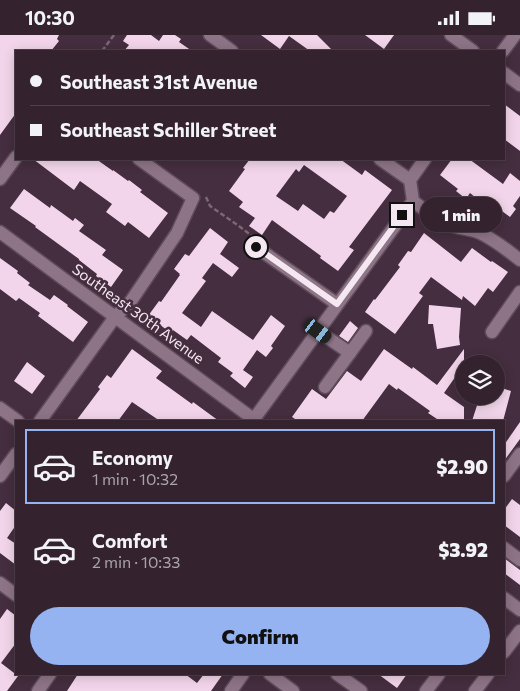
<!DOCTYPE html>
<meta charset="utf-8">
<style>
:root{--surface:#34222f;--page:#3c2a37;--text:#f1f3f6;--muted:#a9a4aa;--line:#4e3f4b;--accent:#95b2f1}
body{margin:0;font-family:Commissioner,sans-serif;background:var(--page);color:var(--text);height:100vh;display:flex;flex-direction:column;font-size:19px;white-space:nowrap}
*{box-sizing:border-box;margin:0}
p{font-size:16px;color:var(--muted)}
.icon{flex:none;width:28px;height:28px;fill:none;stroke:currentColor;stroke-width:2;stroke-linecap:round;stroke-linejoin:round}
.map{position:relative;flex:1;overflow:hidden}
.panel{position:absolute;left:15px;top:385px;width:490px;height:255px;display:flex;flex-direction:column;background:var(--surface);border-radius:0px;box-shadow:0 2px 12px #0003,0 0 0 1px var(--line)}
.panel>*{flex:none}
.banner{position:absolute;left:15px;top:15px;width:490px;height:110px;border-radius:0px;box-shadow:0 2px 12px #0003,0 0 0 1px var(--line);display:grid;align-content:center;height:110px;padding:0 15px;background:var(--surface)}
.buttons{position:absolute;left:455px;top:320px;display:grid;gap:10px}
.buttons a{display:grid;place-items:center;width:50px;height:50px;border-radius:50%;background:var(--surface);box-shadow:0 2px 12px #0003,0 0 0 1px var(--line);font-size:25px}
.end{position:absolute;width:22px;height:22px;margin:-11px;border:6px solid #f5e7f1;background:#111;box-shadow:0 0 0 2px #111}
.from{border-radius:50%}
.bubble{position:absolute;height:35px;border-radius:18px;background:var(--surface);box-shadow:0 2px 12px #0003,0 0 0 1px var(--line);font-size:16px;font-weight:800;line-height:35px;text-align:center}
.car{position:absolute;width:15px;height:30px;margin:-15px -8px;border-radius:6px;box-shadow:0 0 4px 1px #0007;background:linear-gradient(#222 24%,#8ab4d8 0 40%,#222 0 76%,#8ab4d8 0 86%,#222 0)}
.banner b{display:flex;align-items:center;gap:18px;height:48px;font-size:19px}
.banner b+b{border-top:1px solid var(--line)}
.banner i{width:12px;height:12px;background:var(--text)}
ul{padding:9px 0 0;list-style:none}
li{display:flex;align-items:center;gap:15px;height:75px;margin:0 10px 8px;padding:0 5px;border:2px solid transparent;border-radius:0px}
li div{flex:1}
li b{display:block;font-size:19px}
li em{font-style:normal;font-weight:800}
li.active{border-color:var(--accent)}
li>.icon{width:45px;height:45px;stroke-width:1.5}
.primary-button{display:flex;gap:10px;margin-top:auto;padding:10px 15px}
.primary-button a{flex:1;height:58px;border-radius:30px;background:var(--accent);color:#111;font-size:20px;font-weight:800;line-height:58px;text-align:center}
.status{display:flex;justify-content:space-between;align-items:center;height:35px;padding:0 25px;background:var(--surface);direction:ltr}
.status svg{height:14px;fill:currentColor}
.map>svg:first-child{display:block}
.building{fill:#f2d5ea;fill-rule:evenodd}
.lines{fill:none;stroke-linecap:round;stroke-linejoin:round}
.minor-casing{stroke:#5f4c5b;stroke-width:15}
.path{stroke:#7c6776;stroke-width:2.5;stroke-dasharray:5 2.5;stroke-linecap:butt}
.minor{stroke:#8e7487;stroke-width:12}
.route{stroke:#f5e7f1;stroke-width:6}
.labels{text-anchor:middle;stroke-width:5;stroke-linejoin:round;paint-order:stroke}
.street-label{font-size:15px;fill:#f5e7f1;stroke:#452e3f}
</style>
<div class="status"><b>10:30</b><svg viewBox="0 0 49 12"><path d="M0 12V9h3v3zM5 12V6h3v6zM10 12V3h3v9zM15 12V0h3v12zM26 1h20v11H26zM47 4h2v5h-2z"/></svg></div>
<div class="map">
<svg width="520" height="656" viewBox="0 0 520 656">
<rect width="100%" height="100%" fill="#452e3f"/>
<g class="building">
<polygon points="0,0 59,0 57,4 59,6 51,16 16,16 16,78 0,100"/>
<polygon points="127,0 151,0 159,6 163,0 175,0 181,4 179,7 192,16 124,16 129,10 123,6"/>
<polygon points="261,0 317,0 333,16 310,16 289,1 280,14"/>
<polygon points="365,0 394,0 384,14"/>
<polygon points="504,69 520,81 520,116 504,104"/>
<polygon points="33,124 96,124 113,136 113,135 128,146 129,145 142,155 140,157 168,178 149,203 128,187 125,191 106,177 112,169 80,146 74,155"/>
<path d="M250 124H340L362 140 365 135 392 155 349 212 354 215 338 236 320 223 321 221 272 185 262 200 249 191 255 183 239 172 243 167 229 156 245 134 243 133ZM304 130 347 161 334 178 330 176 324 184 303 169 298 176 276 161 296 134 299 137Z"/>
<polygon points="452,124 469,124 503,149 510,138 520,146 520,161 513,171 516,174 510,182 484,163 481,167 470,158 466,164 456,156 458,154 440,140"/>
<polygon points="24,154 50,173 51,170 73,186 75,183 84,190 79,196 106,215 102,220 123,235 111,252 96,241 97,239 79,225 79,224 35,192 36,191 10,173"/>
<polygon points="210,193 228,207 220,219 239,233 232,242 213,228 202,243 206,246 182,278 201,292 212,276 253,305 271,280 285,291 271,311 273,313 266,322 257,315 243,335 253,342 245,353 230,341 233,338 218,327 221,323 191,300 187,305 173,295 171,298 148,281 159,266 161,267 180,240 179,240 180,239 174,234 185,219 189,221"/>
<polygon points="424,198 461,227 472,213 491,227 492,226 508,237 493,257 488,253 475,271 463,261 462,265 431,242 419,258 423,261 395,299 365,277 374,264 375,265 400,232 398,230 408,216 411,217"/>
<polygon points="0,223 18,236 17,238 30,248 28,250 50,265 54,260 68,270 67,271 88,287 73,307 38,281 40,278 19,263 16,266 0,254"/>
<polygon points="429,270 461,273 459,302 460,310 437,314 433,289 428,289"/>
<polygon points="350,286 358,293 348,307 339,301"/>
<polygon points="132,314 162,336 156,343 192,369 193,367 219,386 160,386 132,367 118,386 76,386 100,354 98,352 107,340 111,343"/>
<polygon points="384,314 412,334 413,332 437,350 464,314 464,343 458,338 444,358 464,372 464,386 440,386 428,378 430,376 398,353 397,355 389,349 362,386 298,386 292,382 312,354 326,364 347,336 361,346"/>
<polygon points="27,327 45,341 32,359 14,346"/>
<polygon points="496,351 511,356 503,386 472,386 480,361 496,361"/>
<polygon points="520,387 520,404 504,426 504,410"/>
<polygon points="512,464 520,470 520,502 504,490 504,475"/>
<polygon points="6,468 16,476 16,490 7,503 16,509 16,530 0,518 0,476"/>
<polygon points="504,523 520,535 520,550 504,538"/>
<polygon points="7,574 16,581 16,608 1,628 18,641 7,656 0,656 0,584"/>
<polygon points="78,639 185,639 197,648 204,639 223,639 211,656 67,656"/>
<polygon points="378,639 407,639 397,653"/>
</g>
<g class="lines">
<g class="minor-casing">
<g id="minor">
<polyline points="210,0 232,16"/>
<polyline points="451,0 473,16"/>
<polyline points="503,16 515,0"/>
<polyline points="504,38 520,50"/>
<polyline points="380,124 410,145"/>
<polyline points="0,144 16,122"/>
<path d="M413 166C425 175 438 187 453 191 462 194 471 194 480 198 495 205 507 215 520 225"/>
<polyline points="0,197 256,386"/>
<polyline points="256,212 337,269"/>
<polyline points="318,296 350,318"/>
<polyline points="492,297 520,257"/>
<polyline points="325,352 366,296"/>
<polyline points="0,373 18,386"/>
<polyline points="254,384 413,166 410,145 425,124"/>
<polyline points="40,386 115,282 131,266 177,198 193,163 139,124"/>
<polyline points="0,441 16,419"/>
<polyline points="504,441 520,419"/>
<polyline points="504,513 520,525"/>
<polyline points="0,548 16,560"/>
<polyline points="504,563 520,575"/>
<polyline points="504,617 520,596"/>
<polyline points="270,639 293,656"/>
<polyline points="337,639 361,656"/>
<polyline points="38,656 50,639"/>
<polyline points="231,656 243,639"/>
<polyline points="426,656 439,639"/>
<polyline points="475,656 488,639"/>
</g>
</g>
<g class="path">
<polyline points="102,16 114,0"/>
<polyline points="206,162 210,171 236,189 252,201"/>
</g>
<use href="#minor" class="minor"/>
</g>
<g class="lines">
<polyline class="route" points="256,212 337,269 402,180"/>
</g>
<g class="labels">
<g class="street-label">
<text transform="translate(138 279) rotate(36)" y="5">Southeast 30th Avenue</text>
</g>
</g>
</svg>
<div class="buttons">
<a><svg class="icon" aria-label="layers" viewBox="0 0 24 24"><path d="M12 4l9 5-9 5-9-5zM3 14l9 5 9-5"/></svg></a>
</div>
<i class="end from" style="left:256px;top:212px"></i>
<i class="end" style="left:402px;top:180px"></i>
<div class="bubble" style="left:420px;top:162px;width:82px">1 min</div>
<i class="car" style="left:318px;top:296px;rotate:126deg"></i>
<div class="banner">
<b><i class="from"></i>Southeast 31st Avenue</b>
<b><i></i>Southeast Schiller Street</b>
</div>
<section class="panel">
<ul>
<li class="active"><svg class="icon" aria-label="car" viewBox="0 0 24 24"><path d="M5 17H2v-5l4-1 3-4h7l3 4 3 1v5h-3M9 17h6M6 11h13"/><circle cx="7" cy="17" r="2"/><circle cx="17" cy="17" r="2"/></svg><div><b>Economy</b><p>1 min · 10:32</p></div><em>$2.90</em></li>
<li><svg class="icon" aria-label="car" viewBox="0 0 24 24"><path d="M5 17H2v-5l4-1 3-4h7l3 4 3 1v5h-3M9 17h6M6 11h13"/><circle cx="7" cy="17" r="2"/><circle cx="17" cy="17" r="2"/></svg><div><b>Comfort</b><p>2 min · 10:33</p></div><em>$3.92</em></li>
</ul>
<div class="primary-button"><a>Confirm</a></div>
</section>
</div>
